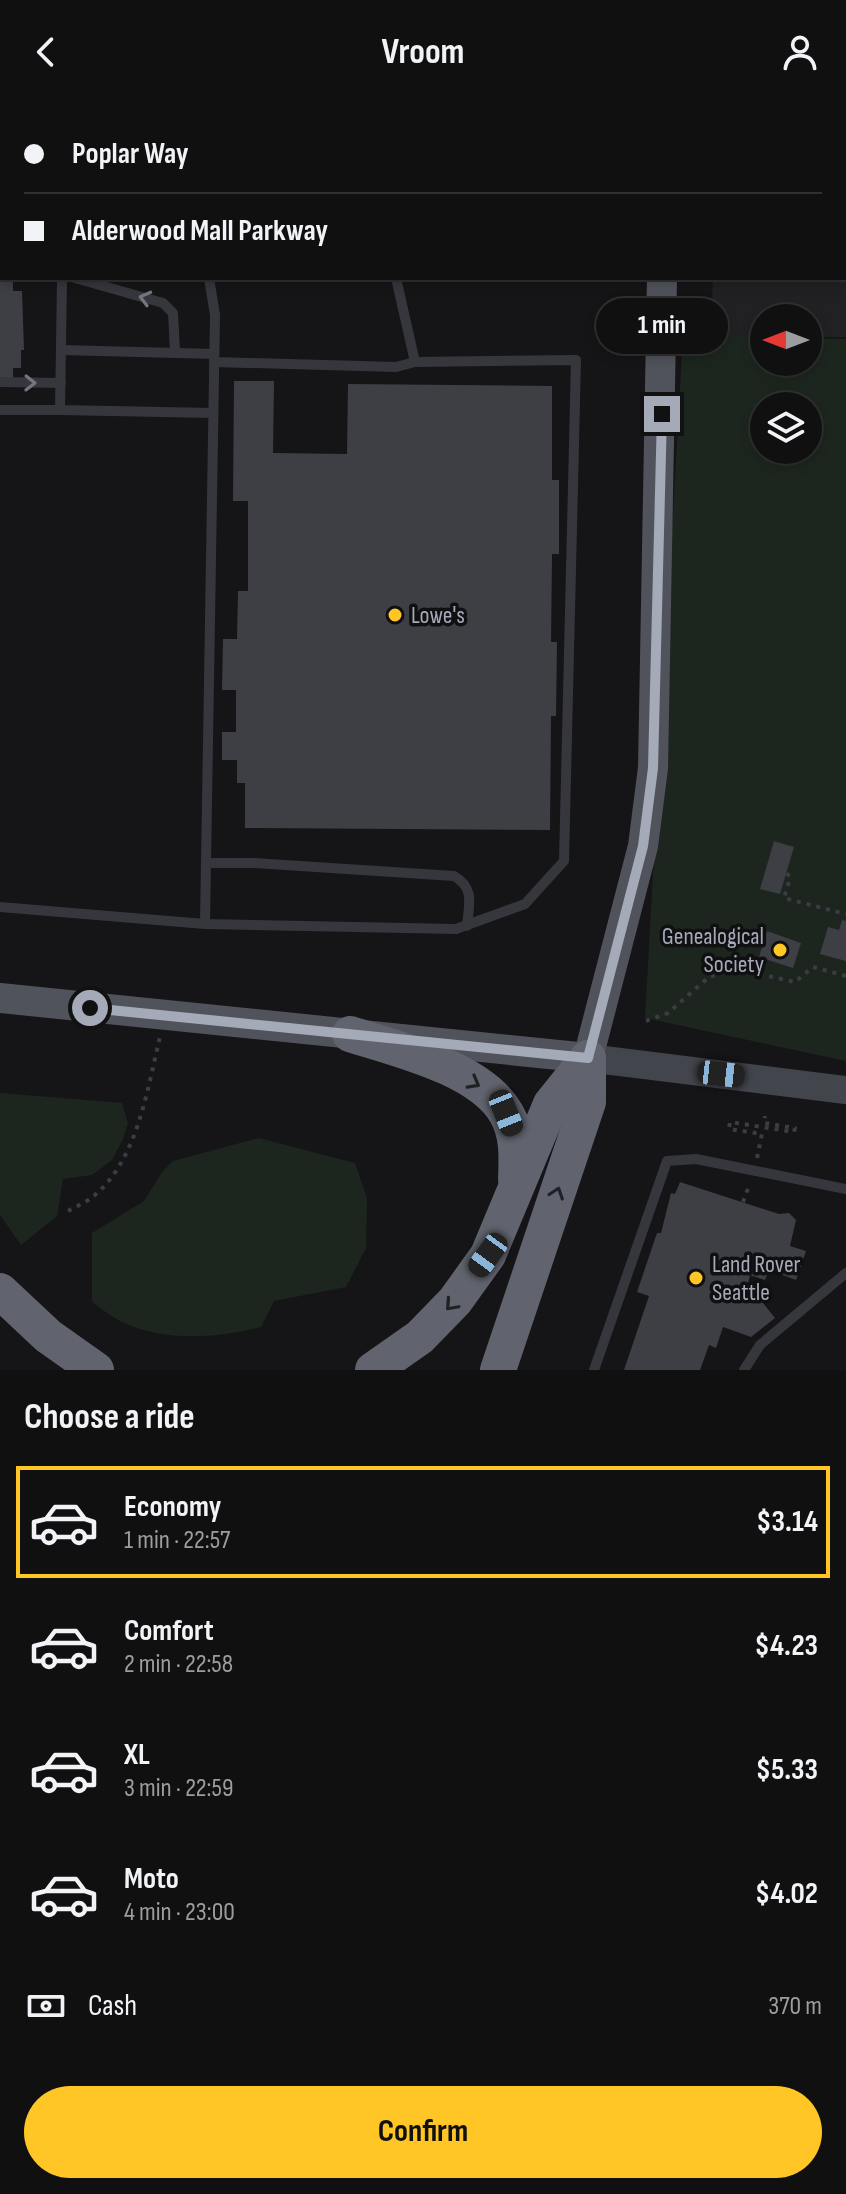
<!DOCTYPE html>
<meta charset="utf-8">
<style>
:root{--surface:#101011;--page:#19191a;--text:#f1f3f6;--muted:#9c9d9f;--line:#303031;--accent:#ffc625}
body{margin:0;font-family:"Sofia Sans Condensed",sans-serif;background:var(--page);color:var(--text);height:100vh;display:flex;flex-direction:column;font-size:30px;white-space:nowrap}
*{box-sizing:border-box;margin:0}
p{font-size:26px;color:var(--muted)}
.icon{flex:none;width:44px;height:44px;fill:none;stroke:currentColor;stroke-width:2;stroke-linecap:round;stroke-linejoin:round}
.map{position:relative;height:1266px;overflow:hidden}
.panel{display:flex;flex-direction:column;background:var(--surface);flex:1}
.panel>*{flex:none}
.top-card{position:absolute;left:0px;top:0px;width:846px;height:176px;box-shadow:0 4px 12px #0003,0 0 0 2px var(--line);display:grid;align-content:center;height:176px;padding:0 24px;background:var(--surface)}
.needle{width:52px;rotate:270deg}
.fabs{position:absolute;left:750px;top:200px;display:grid;gap:16px}
.fabs a{display:grid;place-items:center;width:72px;height:72px;border-radius:50%;background:var(--surface);box-shadow:0 4px 12px #0003,0 0 0 2px var(--line);font-size:40px}
.end{position:absolute;width:36px;height:36px;margin:-18px;border:10px solid #a5aab9;background:#111;box-shadow:0 0 0 4px #111}
.from{border-radius:50%}
.bubble{position:absolute;height:56px;border-radius:28px;background:var(--surface);box-shadow:0 4px 12px #0003,0 0 0 2px var(--line);font-size:26px;font-weight:700;line-height:56px;text-align:center}
.car{position:absolute;width:24px;height:48px;margin:-24px -12px;border-radius:10px;box-shadow:0 0 6px 2px #0007;background:linear-gradient(#222 24%,#8ab4d8 0 40%,#222 0 76%,#8ab4d8 0 86%,#222 0)}
.top-card b{display:flex;align-items:center;gap:28px;height:76px;font-size:30px}
.top-card b+b{border-top:2px solid var(--line)}
.top-card i{width:20px;height:20px;background:var(--text)}
ul{padding:0;list-style:none}
li{display:flex;align-items:center;gap:24px;height:112px;margin:0 16px 12px;padding:0 8px;border:4px solid transparent;border-radius:0px}
li div{flex:1}
li b{display:block;font-size:30px}
li em{font-style:normal;font-weight:700}
li.current{border-color:var(--accent)}
li>.icon{width:72px;height:72px;stroke-width:1.5}
h2{padding:0 24px;font-size:36px;line-height:96px}
.pay{display:flex;align-items:center;gap:20px;height:88px;padding:0 24px;font-size:30px}
.pay p{margin-inline-start:auto}
.primary-button{display:flex;gap:16px;margin-top:auto;padding:16px 24px}
.primary-button a{flex:1;height:92px;border-radius:48px;background:var(--accent);color:#111;font-size:32px;font-weight:700;line-height:92px;text-align:center}
header{display:flex;justify-content:space-between;align-items:center;height:104px;padding:0 24px;background:var(--surface);font-size:36px;font-weight:700}
.map>svg:first-child{display:block}
.built{fill:#212124}
.green{fill:#1c261e;fill-rule:evenodd}
.building{fill:#3e3f45}
.lines{fill:none;stroke-linecap:round;stroke-linejoin:round}
.path{stroke:#3b3d44;stroke-width:4;stroke-dasharray:4 6;stroke-linecap:butt}
.lane{stroke:#36363d;stroke-width:10}
.secondary{stroke:#43454d;stroke-width:28}
.primary{stroke:#51535c;stroke-width:30}
.highway{stroke:#61646e;stroke-width:36}
.oneway{stroke:#737681}
.oneway2{stroke:#202124}
.route{stroke:#a5aab9;stroke-width:10}
.poi-dot{fill:#ffc625;stroke:#101012;stroke-width:3}
.labels{text-anchor:middle;stroke-width:7;stroke-linejoin:round;paint-order:stroke}
.poi-label{font-size:24px;fill:#a5aab9;stroke:#101012;text-anchor:start}
</style>
<header><svg class="icon" aria-label="back" viewBox="0 0 24 24"><path d="M15 5l-7 7 7 7"/></svg>Vroom<svg class="icon" aria-label="person" viewBox="0 0 24 24"><circle cx="12" cy="8" r="4"/><path d="M4 21q1-7 8-7t8 7"/></svg></header>
<div class="map">
<svg width="846" height="1266" viewBox="0 0 846 1266">
<rect width="100%" height="100%" fill="#151517"/>
<polygon class="built" points="722,0 846,0 846,233 808,233 808,214 764,214 764,233 710,233 713,174 844,174 844,2 722,2"/>
<g class="green">
<path d="M683 231 764 233V258H808V234L846 235V957L645 914ZM764 302H808V346H764Z"/>
<polygon points="0,989 122,999 128,1019 123,1035 112,1056 92,1071 63,1075 57,1112 21,1141 0,1111"/>
<path d="M259 1034 355 1059 367 1094 366 1144 346 1183 274 1197 261 1223C218 1234 165 1238 124 1219 113 1214 102 1205 92 1198V1129L144 1097 162 1068 173 1057Z"/>
</g>
<g class="building">
<polygon points="0,177 13,177 13,187 22,187 24,246 21,246 21,264 13,264 13,275 0,275"/>
<polygon points="234,277 274,277 273,349 347,350 348,280 552,282 552,376 559,376 559,450 552,450 551,538 557,538 556,612 551,612 550,726 245,724 245,679 237,679 237,656 222,656 222,628 236,628 236,586 222,586 223,535 237,535 238,487 248,487 248,397 233,397"/>
<polygon points="774,737 794,743 780,790 760,785"/>
<polygon points="842,816 846,817 846,857 820,850 828,823 839,826"/>
<polygon points="767,827 801,839 793,864 759,853"/>
<polygon points="680,1078 779,1110 789,1109 796,1116 790,1142 806,1147 796,1176 769,1166 765,1176 750,1171 748,1180 775,1214 751,1233 723,1223 716,1244 709,1241 700,1266 624,1266 649,1192 637,1188 657,1129 661,1129 671,1089 675,1090"/>
</g>
<g class="lines">
<g class="path">
<polyline points="787,769 790,774 784,794 846,810"/>
<polyline points="646,917 668,909 709,873 729,866 741,866 795,878 813,863 846,872"/>
<polyline points="757,1054 762,1030 729,1025 730,1018 794,1028 795,1024 764,1019 765,1012"/>
<polyline points="743,1098 749,1082"/>
<path d="M68 1107C77 1102 87 1098 95 1091 138 1054 147 986 160 933"/>
</g>
<g class="lane">
<polyline points="197,0 198,2"/>
<polyline points="0,122 2,122"/>
<polyline points="0,170 2,170"/>
<polyline points="62,174 60,306 213,309"/>
<polyline points="75,174 163,199 173,209 175,248"/>
<polyline points="61,246 214,250"/>
<polyline points="214,258 396,263 415,258"/>
<polyline points="0,278 61,279"/>
<polyline points="0,306 60,306"/>
<path d="M206 759H254L454 772C475 784 469 800 467 822"/>
<polyline points="0,803 205,820 456,825 525,800 564,757 576,256 415,258 396,174"/>
<polyline points="205,820 215,211 209,174"/>
<polyline points="594,1266 667,1057 696,1055 846,1085"/>
<polyline points="744,1266 760,1241 846,1169"/>
</g>
<polyline class="secondary" points="588,954 846,986"/>
<g class="primary">
<polyline points="661,0 661,2"/>
<polyline points="0,894 588,954 643,742 653,664 662,174"/>
</g>
<g class="highway">
<path d="M350 930C397 945 480 964 506 1009 518 1029 517 1053 516 1075"/>
<polyline points="0,1187 48,1232 96,1266"/>
<polyline points="373,1266 420,1233 455,1197 488,1151 551,1000 588,954"/>
<polyline points="498,1266 588,998 588,954"/>
</g>
</g>
<defs><path id="oneway-chevron" d="M-2-3.5L2.5 0L-2 3.5" fill="none" stroke-width="1.6" stroke-linecap="round" stroke-linejoin="round" transform="scale(2)"/></defs>
<g class="oneway">
<use href="#oneway-chevron" transform="translate(145 194) rotate(-165)"/>
<use href="#oneway-chevron" transform="translate(30 279) rotate(1)"/>
</g>
<g class="oneway2">
<use href="#oneway-chevron" transform="translate(474 979) rotate(29)"/>
<use href="#oneway-chevron" transform="translate(557 1089) rotate(-71)"/>
<use href="#oneway-chevron" transform="translate(451 1201) rotate(132)"/>
</g>
<g class="lines">
<polyline class="route" points="90,904 588,954 643,742 653,664 662,310"/>
</g>
<g class="poi-dot">
<circle cx="395" cy="511" r="8"/>
<circle cx="780" cy="846" r="8"/>
<circle cx="696" cy="1174" r="8"/>
</g>
<g class="labels">
<g class="poi-label">
<text x="411" y="519">Lowe's</text>
<text x="764" y="840" text-anchor="end">Genealogical<tspan x="764" dy="28">Society</tspan></text>
<text x="712" y="1168">Land Rover<tspan x="712" dy="28">Seattle</tspan></text>
</g>
</g>
</svg>
<div class="fabs">
<a><svg class="needle" viewBox="-14 -14 28 28"><path d="M0-13l5 13h-10z" fill="#e53935"/><path d="M0 13l5-13h-10z" fill="#9c9d9f"/></svg></a>
<a><svg class="icon" aria-label="layers" viewBox="0 0 24 24"><path d="M12 4l9 5-9 5-9-5zM3 14l9 5 9-5"/></svg></a>
</div>
<i class="end from" style="left:90px;top:904px"></i>
<i class="end" style="left:662px;top:310px"></i>
<div class="bubble" style="left:596px;top:194px;width:132px">1 min</div>
<i class="car" style="left:721px;top:970px;rotate:96deg"></i>
<i class="car" style="left:506px;top:1009px;rotate:158deg"></i>
<i class="car" style="left:488px;top:1151px;rotate:216deg"></i>
<div class="top-card">
<b><i class="from"></i>Poplar Way</b>
<b><i></i>Alderwood Mall Parkway</b>
</div>
</div>
<section class="panel">
<h2>Choose a ride</h2>
<ul>
<li class="current"><svg class="icon" aria-label="car" viewBox="0 0 24 24"><path d="M5 17H2v-5l4-1 3-4h7l3 4 3 1v5h-3M9 17h6M6 11h13"/><circle cx="7" cy="17" r="2"/><circle cx="17" cy="17" r="2"/></svg><div><b>Economy</b><p>1 min · 22:57</p></div><em>$3.14</em></li>
<li><svg class="icon" aria-label="car" viewBox="0 0 24 24"><path d="M5 17H2v-5l4-1 3-4h7l3 4 3 1v5h-3M9 17h6M6 11h13"/><circle cx="7" cy="17" r="2"/><circle cx="17" cy="17" r="2"/></svg><div><b>Comfort</b><p>2 min · 22:58</p></div><em>$4.23</em></li>
<li><svg class="icon" aria-label="car" viewBox="0 0 24 24"><path d="M5 17H2v-5l4-1 3-4h7l3 4 3 1v5h-3M9 17h6M6 11h13"/><circle cx="7" cy="17" r="2"/><circle cx="17" cy="17" r="2"/></svg><div><b>XL</b><p>3 min · 22:59</p></div><em>$5.33</em></li>
<li><svg class="icon" aria-label="car" viewBox="0 0 24 24"><path d="M5 17H2v-5l4-1 3-4h7l3 4 3 1v5h-3M9 17h6M6 11h13"/><circle cx="7" cy="17" r="2"/><circle cx="17" cy="17" r="2"/></svg><div><b>Moto</b><p>4 min · 23:00</p></div><em>$4.02</em></li>
</ul>
<div class="pay"><svg class="icon" aria-label="cash" viewBox="0 0 24 24"><path d="M3 7h18v10H3z"/><circle cx="12" cy="12" r="2"/></svg>Cash<p>370 m</p></div>
<div class="primary-button"><a>Confirm</a></div>
</section>
